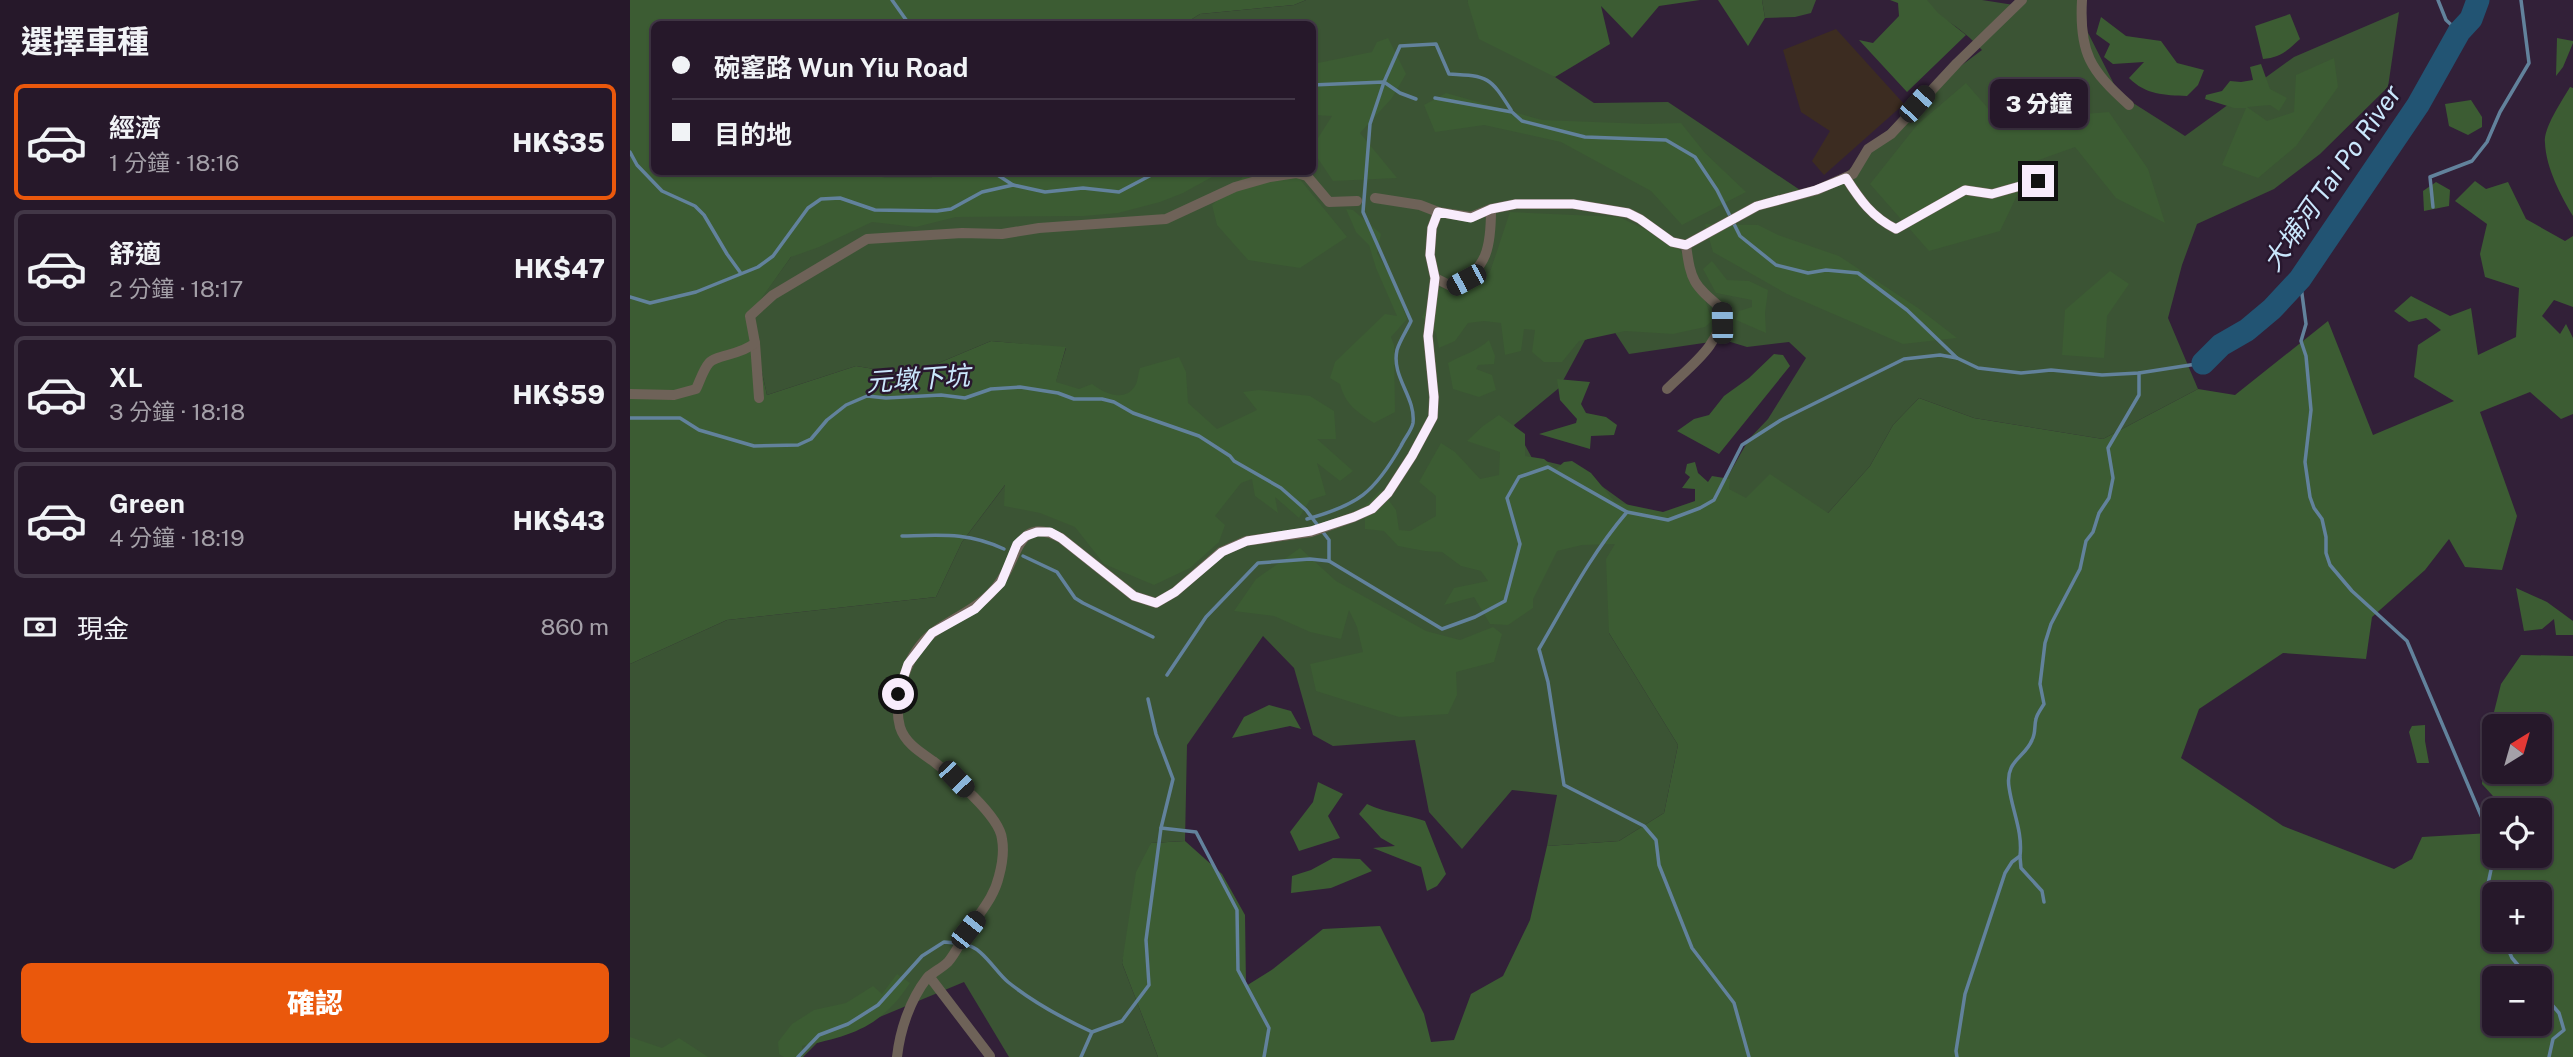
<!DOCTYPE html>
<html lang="zh-TW">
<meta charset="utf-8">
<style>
:root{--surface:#26182a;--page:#2e2132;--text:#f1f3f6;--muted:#a4a0a8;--line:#423747;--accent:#ea580c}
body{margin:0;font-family:"Public Sans","Noto Sans TC",sans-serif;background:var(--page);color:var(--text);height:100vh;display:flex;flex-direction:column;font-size:26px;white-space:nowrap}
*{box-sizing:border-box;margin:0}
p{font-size:23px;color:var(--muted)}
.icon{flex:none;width:38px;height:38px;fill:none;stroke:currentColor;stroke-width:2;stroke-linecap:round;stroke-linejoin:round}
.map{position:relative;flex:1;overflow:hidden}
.side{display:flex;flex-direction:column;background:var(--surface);width:630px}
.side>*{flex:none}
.top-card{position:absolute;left:21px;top:21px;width:665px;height:154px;border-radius:10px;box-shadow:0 2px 5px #0004,0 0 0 2px var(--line);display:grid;align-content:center;height:154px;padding:0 21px;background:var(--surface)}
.needle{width:46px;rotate:37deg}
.controls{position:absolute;left:1852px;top:714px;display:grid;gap:14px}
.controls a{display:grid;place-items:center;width:70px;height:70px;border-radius:10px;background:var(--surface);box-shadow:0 2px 5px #0004,0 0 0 2px var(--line);font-size:35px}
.end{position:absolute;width:32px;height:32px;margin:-16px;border:9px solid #f8ecfc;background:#111;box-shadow:0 0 0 4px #111}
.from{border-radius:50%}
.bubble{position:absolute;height:49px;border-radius:10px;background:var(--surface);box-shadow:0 2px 5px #0004,0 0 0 2px var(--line);font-size:23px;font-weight:800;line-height:49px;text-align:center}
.car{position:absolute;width:21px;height:42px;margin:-21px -10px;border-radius:9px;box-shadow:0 0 5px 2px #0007;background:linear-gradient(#222 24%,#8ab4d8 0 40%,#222 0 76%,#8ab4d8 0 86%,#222 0)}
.top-card b{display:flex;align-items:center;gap:24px;height:66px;font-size:26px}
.top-card b+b{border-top:2px solid var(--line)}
.top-card i{width:18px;height:18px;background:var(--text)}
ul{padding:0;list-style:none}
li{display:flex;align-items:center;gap:21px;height:116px;margin:0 14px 10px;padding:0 7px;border:4px solid var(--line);border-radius:10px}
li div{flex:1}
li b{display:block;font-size:26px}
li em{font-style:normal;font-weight:800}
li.selected{border-color:var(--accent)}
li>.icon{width:63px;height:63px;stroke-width:1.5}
h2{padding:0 21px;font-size:32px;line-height:84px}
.pay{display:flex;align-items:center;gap:18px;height:77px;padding:0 21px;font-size:26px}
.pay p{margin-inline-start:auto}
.primary-button{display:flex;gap:14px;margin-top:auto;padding:14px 21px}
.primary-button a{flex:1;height:80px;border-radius:10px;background:var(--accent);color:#fff;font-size:28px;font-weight:800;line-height:80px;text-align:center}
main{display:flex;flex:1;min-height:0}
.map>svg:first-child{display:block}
.industrial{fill:#3c2c21}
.green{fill:#3b5434;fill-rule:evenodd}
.forest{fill:#3c5c33;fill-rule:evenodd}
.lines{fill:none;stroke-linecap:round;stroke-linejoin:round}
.stream{stroke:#62829c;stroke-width:3.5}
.river{stroke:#225473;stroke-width:23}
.street{stroke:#6e6258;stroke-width:10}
.route{stroke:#f8ecfc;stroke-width:9}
.labels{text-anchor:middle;stroke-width:5;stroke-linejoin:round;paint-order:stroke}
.water-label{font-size:26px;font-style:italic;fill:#cae7fc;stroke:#28172e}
</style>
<main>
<section class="side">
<h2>選擇車種</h2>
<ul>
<li class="selected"><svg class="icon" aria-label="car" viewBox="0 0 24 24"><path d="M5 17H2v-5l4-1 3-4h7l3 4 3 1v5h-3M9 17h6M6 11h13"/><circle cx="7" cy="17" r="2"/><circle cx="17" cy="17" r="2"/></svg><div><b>經濟</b><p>1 分鐘 · 18:16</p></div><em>HK$35</em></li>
<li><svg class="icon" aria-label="car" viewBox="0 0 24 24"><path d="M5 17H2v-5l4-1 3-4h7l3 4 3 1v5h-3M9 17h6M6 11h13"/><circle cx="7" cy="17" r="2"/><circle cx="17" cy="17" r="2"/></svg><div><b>舒適</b><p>2 分鐘 · 18:17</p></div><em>HK$47</em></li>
<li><svg class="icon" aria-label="car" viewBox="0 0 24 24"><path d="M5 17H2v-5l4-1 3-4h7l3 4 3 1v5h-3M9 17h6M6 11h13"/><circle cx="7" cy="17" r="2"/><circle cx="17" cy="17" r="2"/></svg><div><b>XL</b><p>3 分鐘 · 18:18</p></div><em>HK$59</em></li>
<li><svg class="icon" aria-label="car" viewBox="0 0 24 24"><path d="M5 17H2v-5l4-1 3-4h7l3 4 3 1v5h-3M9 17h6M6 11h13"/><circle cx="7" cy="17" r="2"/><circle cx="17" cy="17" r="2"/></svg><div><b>Green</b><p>4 分鐘 · 18:19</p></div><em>HK$43</em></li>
</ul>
<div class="pay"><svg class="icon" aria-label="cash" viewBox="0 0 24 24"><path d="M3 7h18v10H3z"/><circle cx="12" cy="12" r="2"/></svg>現金<p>860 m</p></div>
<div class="primary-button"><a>確認</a></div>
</section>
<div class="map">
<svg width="1943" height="1057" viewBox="0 0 1943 1057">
<rect width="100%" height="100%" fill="#322038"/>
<polygon class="industrial" points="1206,29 1274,104 1194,175 1182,161 1200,131 1171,112 1153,50"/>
<g class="green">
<path d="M676 0H837L839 4 925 77 964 103 1038 102 1173 192 1216 173 1293 94 1352 50C1330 26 1307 13 1276 0H1352L1384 5 1391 0H1450V17L1489 94 1555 136 1664 57 1769 12 1758 87 1690 154 1644 189 1567 224 1552 265 1538 318 1568 389 1473 439 1344 418 1289 398 1263 425 1240 466 1198 513 1117 498 979 633 1048 745 1034 813 989 841 917 846 927 795 882 790 832 849 799 812 785 740 703 746 683 735 664 668 633 636 557 745 555 841 521 843 492 963 528 1057H379L334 982 187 1043 173 1057H0V664L97 620 306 597 332 542 407 443 436 348 361 341 280 375 226 366 137 395 119 315 210 189 271 172H682V24H554L570 14 664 5ZM982 328 999 354 1094 340 1117 347 1159 342 1176 358 1138 419 1119 439 1082 504 1020 521 948 469 902 458 884 425 929 388 955 340Z"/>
<polygon points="1132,0 1186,0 1181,13 1165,17 1135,18"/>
</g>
<g class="forest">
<path d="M0 0H676L664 5 570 14 554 24H24V172H271L252 178H302L301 172H415L436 175 480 172H591L553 193 530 202 488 213 454 216 326 217 286 227 242 222 189 247 161 257 119 316 137 395 226 366 280 375 361 341 436 347 426 382 449 389 462 384C474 393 494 403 505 386 508 382 508 373 510 368L549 357 556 372 558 403 587 429 627 410 613 392 629 390 680 396 704 411 706 439H687L723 471 710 481 687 463 696 495 680 500 669 518 645 497 648 513 625 496 622 479 611 483 585 516 595 525 589 542 560 568 524 585 474 564 445 527 410 513 374 506 375 485 332 542 306 597 97 620 0 664Z"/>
<polygon points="837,0 1070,0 1029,6 1002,38 971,6 980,44 925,77 849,39"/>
<polygon points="1088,0 1132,0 1135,18 1118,46"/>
<polygon points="1260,0 1297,0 1308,13 1336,35 1277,92 1229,40 1243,43 1269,16 1268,3"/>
<path d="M1660 14 1670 39C1658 50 1650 58 1633 59L1625 26Z"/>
<path d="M1471 17 1496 36 1531 41 1547 63 1574 70 1568 85 1557 96C1534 95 1516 95 1499 78L1514 62 1483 64 1474 57 1480 44 1466 34Z"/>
<polygon points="758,38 776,74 762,98 730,133 767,178 703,181 683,151 683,146 702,116 683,115 683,64 742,52 747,42"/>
<polygon points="1927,38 1943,41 1943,43 1933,67 1926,76"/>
<polygon points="1704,58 1708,87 1666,146 1628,178 1592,165 1616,108 1604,108 1575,99 1576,95 1592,91 1600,81 1611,82 1623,80 1620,67 1631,64 1640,89 1657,98 1649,111 1640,105 1617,107 1637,121 1664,112 1666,75"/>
<polygon points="1336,83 1369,121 1479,112 1518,169 1535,223 1486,198 1445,147 1403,162 1370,231 1299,251 1240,184 1287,125"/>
<path d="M1940 87 1943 88V216C1931 196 1916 168 1915 143 1913 128 1932 101 1940 87Z"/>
<polygon points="816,93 912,120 1016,124 1051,123 1075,153 1116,192 1052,225 1021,191 931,142 854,125 805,132 794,105"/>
<polygon points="1841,100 1852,117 1852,127 1838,135 1819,126 1815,104"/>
<polygon points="615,172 664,172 717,237 670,268 618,260 587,225 582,205 614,176"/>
<path d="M1845 181 1856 189 1878 182 1896 219 1935 241 1943 236V307L1924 300 1912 316 1930 334 1936 324 1943 338V414L1931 419 1900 392 1850 412 1887 516 1872 570 1835 567 1819 539 1795 570 1742 617 1736 659 1653 653 1569 709 1551 758 1653 826 1764 869 1782 859 1792 837 1860 833 1864 826V856H1909V810H1872L1873 807 1852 784 1854 752 1871 684 1891 655 1943 656V1057H528L492 963 506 872 521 843 555 841 592 874 615 915 616 986 643 969 693 929 750 926 794 1014 801 1042 824 1040 841 994 873 976 900 920 917 846 989 841 1034 813 1048 745 979 633 976 559 985 544 952 545 927 551 903 599V608L878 625 860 624 844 597 814 605 824 588 858 581 851 571 831 566 812 552 795 551 768 546 754 531 735 529V506L751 490 766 510 769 530 780 531 806 516V496L789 482 811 443 825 452 850 479 869 475 870 452 837 441 853 426 869 415 895 434V456L914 459 926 469 934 462 942 461 961 473 985 502 1033 512 1065 501V489L1052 488 1060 477 1055 473 1057 464 1065 462 1068 473 1078 482 1082 476 1100 479 1099 489 1116 498 1140 474 1198 513 1240 466 1263 425 1289 398 1344 418 1473 439 1568 389 1605 395 1698 321 1743 435 1824 401 1784 377 1788 345 1811 330 1796 318 1779 322 1764 311 1781 296 1820 316 1841 308 1848 355 1886 337 1889 288 1855 277 1850 254 1857 224 1825 201ZM1864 726H1909V772H1864ZM1864 894H1909V940H1864ZM1864 978H1909V1024H1864Z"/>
<polygon points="1806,182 1820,190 1819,206 1794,211 1793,191"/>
<path d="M716 209 723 210 751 234 747 253 764 283 777 319 761 337 764 345 765 412 744 423C727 412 715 404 710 384L700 378 705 362 755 314 767 316 746 268 739 245 726 232Z"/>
<polygon points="880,212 989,217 1014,229 1047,246 1067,276 1082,321 1075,327 1043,334 995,331 949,341 932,362 914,362 902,352 905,330 894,329 891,351 875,355 871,323 854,321 838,323 825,341 809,348 806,333 792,317 808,288 835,290 860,272"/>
<polygon points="1075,224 1128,225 1148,235 1209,256 1288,308 1327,338 1273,344 1157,294 1083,252"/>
<polygon points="1082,261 1097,280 1119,281 1138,290 1135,313 1136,333 1106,320 1109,311 1122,307 1122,300 1086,293 1073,269"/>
<polygon points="1480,271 1499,284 1477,316 1474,358 1432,355 1435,310"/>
<path d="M859 340 865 356 864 364 848 365 846 369 862 375 866 390 849 397 823 389 818 363C832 355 848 351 859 340Z"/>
<polygon points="1144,354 1153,355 1160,366 1089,454 1047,431 1064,419 1079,415 1094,396 1119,378"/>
<polygon points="927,379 960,382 951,404 956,413 976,417 987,425 984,435 961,436 960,449 909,434 946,423 947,419 930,400"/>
<polygon points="670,548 706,581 796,631 830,640 863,627 872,634 864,662 826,672 827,695 818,714 769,717 686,691 680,664 733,652 727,627 719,610 711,639 680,632 644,616 604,611 626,579"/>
<polygon points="1886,588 1917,602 1943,621 1943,635 1926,635 1924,619 1912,629 1894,631"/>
<polygon points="639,705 661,711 671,729 660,726 602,738 614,717"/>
<polygon points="1795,725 1795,741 1799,763 1787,763 1779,732 1782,726"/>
<polygon points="688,782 713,794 698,816 710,838 669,851 660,832 683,802"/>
<path d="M737 804C755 813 776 814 795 821L816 874 807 886 797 891 791 867 743 848 765 846 751 838 729 814Z"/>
<polygon points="703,858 730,859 742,871 701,888 661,893 662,876 681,870"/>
<path d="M267 974 280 983C251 1027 222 1036 172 1046L173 1057H154L149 1054 148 1042 162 1024 184 1010 216 1003 243 986 252 994Z"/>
<polygon points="0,1037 32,1048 49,1038 78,1057 0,1057"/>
</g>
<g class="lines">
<g class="stream">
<polyline points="262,0 279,24"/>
<polyline points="1808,0 1816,20 1829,32"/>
<polyline points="682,85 754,82 770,93 786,99"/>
<polyline points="805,98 882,112 892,121 955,137 1036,140 1065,157 1087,190 1110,236 1146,265 1178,273 1196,270 1228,273 1277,310 1327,358 1348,368 1391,373 1421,370 1472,375 1509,373 1573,363"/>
<polyline points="0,152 7,165 32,191 65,206 74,215 97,254 110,272"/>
<polyline points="363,172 383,185"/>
<polyline points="1803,207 1800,177 1842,161 1857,142 1870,112 1899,63 1891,0"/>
<polyline points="1670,279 1676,324 1671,341 1676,356 1681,410 1675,462 1680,497 1684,508 1692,519 1696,537 1696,553 1700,565 1722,591 1777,641 1855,825 1862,865 1858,884 1864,907"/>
<polyline points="0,297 20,303 66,292 128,267 143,256 178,208 191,199 210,198 245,210 307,211 321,209 352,192 383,185 415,192 453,188 489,192 527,172"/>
<polyline points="0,418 50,418 69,430 124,446 168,445 181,439 197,420 216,405 237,396 256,398 311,395 335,398 361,389 390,387 428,393 444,399 472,399 484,402 503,413 569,436 600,456 604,461 651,488 676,510 699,540 699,561"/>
<path d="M997 512C961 554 937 601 909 649L918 682 934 785 1014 826 1026 840 1029 865 1062 948 1104 1003 1119 1057"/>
<path d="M677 519C728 505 744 493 771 446 774 439 782 430 783 423 786 397 761 377 767 350 770 340 777 330 781 321L733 212 740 124 754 82 770 46 806 44 819 74C859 76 860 77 881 110"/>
<path d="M272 536C311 535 338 532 374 549"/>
<polyline points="393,556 427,572 445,598 453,603 523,637"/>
<polyline points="537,675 576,617 628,563 680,559 699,561 812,629 845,617 875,601 890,544 877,498 889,477 918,467 997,512 1038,520 1070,508 1084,500 1112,445 1151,420 1274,359 1310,355 1327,358"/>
<polyline points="531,828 566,832 607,910 608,970 639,1028 634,1057"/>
<polyline points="1390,857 1391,868 1412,891 1414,902"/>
<polyline points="1874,940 1882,958 1899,978"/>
<path d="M333 944C352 946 364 970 378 982 404 1003 432 1018 462 1032L492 1021 519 985 516 940 531 828 543 779 526 734 518 699"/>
<polyline points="1909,990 1929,1013 1934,1030 1923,1039 1919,1057"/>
<polyline points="168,1057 189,1035 218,1024 248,1005 292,956 314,942 326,943"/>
<polyline points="451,1057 462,1032"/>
<path d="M1327 1057 1326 1051 1335 994 1375 873 1382 862 1390 856C1393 832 1382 810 1379 787 1375 760 1395 758 1402 740 1406 733 1404 726 1406 719 1407 714 1411 709 1414 704L1410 684 1415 643 1421 624 1450 569 1456 541 1463 532 1469 513 1479 498 1483 478 1478 448 1509 395V373"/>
</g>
<polyline class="river" points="1573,363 1591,345 1617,330 1642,309 1670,279 1788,105 1829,32 1841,19 1848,0"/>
<g class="street">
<path d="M1452 0C1449 53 1460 70 1499 105"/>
<path d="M1216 178C1230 200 1242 217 1266 229L1335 190 1362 194 1408 181"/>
<polyline points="745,198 790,205 808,212"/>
<path d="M805 278 823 287C858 269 861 246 861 209"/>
<polyline points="125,343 129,398"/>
<path d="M1037 389C1060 366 1093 344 1092 309 1063 284 1061 282 1056 245"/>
<path d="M0 394 44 395 66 389C70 381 73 370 79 363 86 355 111 355 125 343L120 316 143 295 237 239 332 233 372 234 409 228 536 219 605 187 640 177 666 173 677 176 699 202 727 201"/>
<polyline points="299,976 360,1056"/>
<path d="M267 1057C270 1030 280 1000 297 978 303 972 312 968 318 962 326 953 331 940 338 931 350 912 364 898 369 876 372 865 374 850 372 839 370 816 321 775 303 761 290 752 275 743 270 727 262 697 278 651 304 632 332 612 359 605 376 572 390 546 393 518 431 538L504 596 526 603 545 592 591 552 616 541 681 532 724 517 742 509 758 493 782 456 803 417 804 397 798 336 805 278 800 255 802 228 808 212 841 217 861 209 886 204H943L998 213 1010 219 1042 242 1056 245 1127 206 1187 190 1223 174 1238 149 1261 134 1327 63 1392 0"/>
</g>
</g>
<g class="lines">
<path class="route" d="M268 694 278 664 302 633 345 609 371 583 387 544 396 536 407 532H420L431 538 504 596 526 603 545 592 592 552 617 541 681 531 724 517 742 509 758 493 782 456 803 417 804 397 798 336 805 278 800 255 802 228 808 212 841 218 861 209 886 204H943L998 213 1010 219 1042 242 1056 245 1127 206 1186 190 1216 178C1230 200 1242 217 1266 229L1335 190 1362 194 1408 181"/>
</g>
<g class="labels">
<g class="water-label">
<text transform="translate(1702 178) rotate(-55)" y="9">大埔河 Tai Po River</text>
<text transform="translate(288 379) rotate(-4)" y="9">元墩下坑</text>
</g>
</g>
</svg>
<div class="controls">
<a><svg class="needle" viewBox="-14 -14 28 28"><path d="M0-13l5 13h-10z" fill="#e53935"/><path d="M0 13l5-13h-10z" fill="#a4a0a8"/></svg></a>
<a><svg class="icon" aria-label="locate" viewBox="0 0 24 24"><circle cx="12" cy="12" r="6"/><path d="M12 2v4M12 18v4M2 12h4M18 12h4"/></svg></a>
<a>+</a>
<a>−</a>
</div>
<i class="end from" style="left:268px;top:694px"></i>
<i class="end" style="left:1408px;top:181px"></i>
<div class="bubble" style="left:1360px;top:79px;width:98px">3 分鐘</div>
<i class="car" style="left:1287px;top:104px;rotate:42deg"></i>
<i class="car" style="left:836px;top:280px;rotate:242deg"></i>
<i class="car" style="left:1092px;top:323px;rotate:359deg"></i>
<i class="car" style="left:326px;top:779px;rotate:136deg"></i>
<i class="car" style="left:338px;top:930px;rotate:38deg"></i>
<div class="top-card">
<b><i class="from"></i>碗窰路 Wun Yiu Road</b>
<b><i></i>目的地</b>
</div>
</div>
</main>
